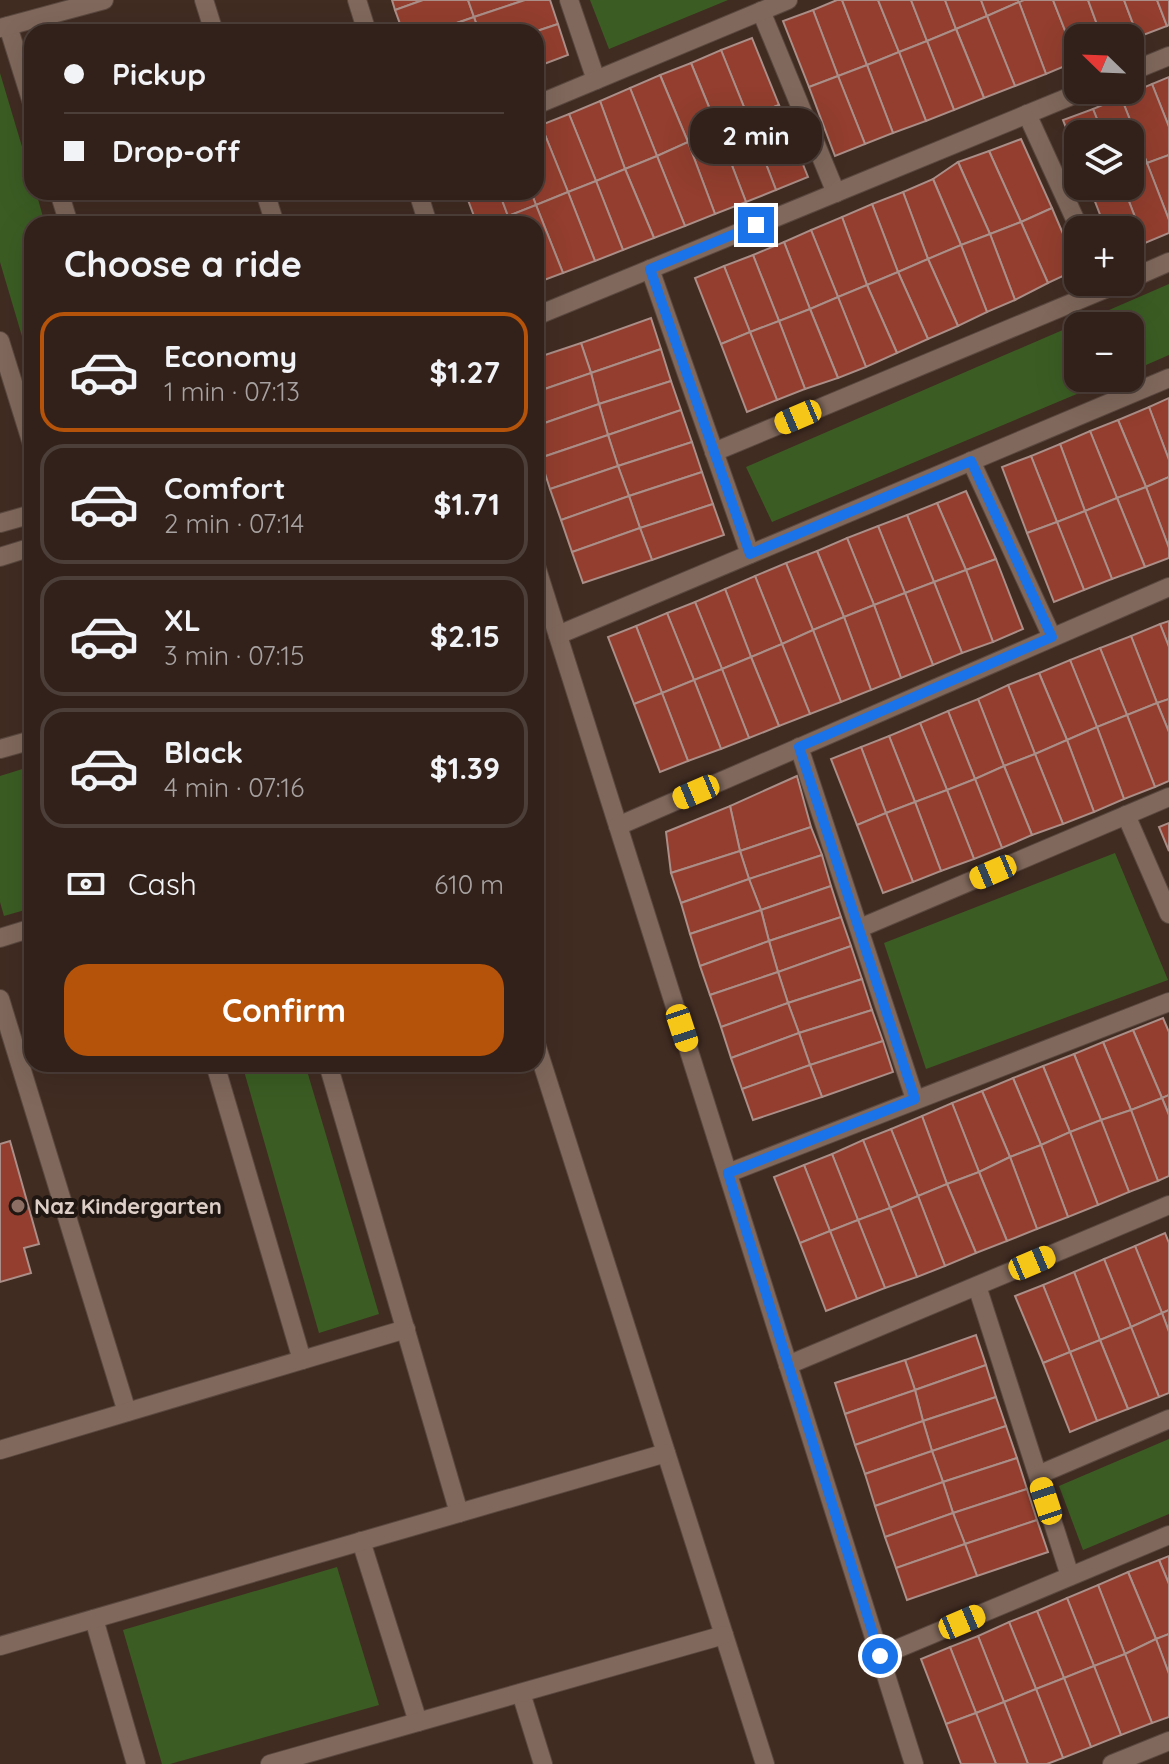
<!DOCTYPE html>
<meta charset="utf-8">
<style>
:root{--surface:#31211a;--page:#392923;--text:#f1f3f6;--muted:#a8a3a2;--line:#4c3e39;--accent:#b45309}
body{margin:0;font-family:Quicksand,sans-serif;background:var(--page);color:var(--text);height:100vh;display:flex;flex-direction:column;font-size:30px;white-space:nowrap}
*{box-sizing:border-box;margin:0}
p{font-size:26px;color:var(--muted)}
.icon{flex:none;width:44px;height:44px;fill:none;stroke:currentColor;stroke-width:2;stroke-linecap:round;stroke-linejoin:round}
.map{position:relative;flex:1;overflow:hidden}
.sheet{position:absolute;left:24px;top:216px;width:520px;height:856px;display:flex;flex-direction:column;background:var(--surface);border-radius:24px;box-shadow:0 8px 32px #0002,0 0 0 2px var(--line)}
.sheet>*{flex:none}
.top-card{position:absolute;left:24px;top:24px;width:520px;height:176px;border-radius:24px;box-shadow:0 8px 32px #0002,0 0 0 2px var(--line);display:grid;align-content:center;height:176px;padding:0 40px;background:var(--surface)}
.needle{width:52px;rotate:293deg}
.controls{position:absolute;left:1064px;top:24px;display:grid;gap:16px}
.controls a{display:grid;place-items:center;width:80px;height:80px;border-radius:16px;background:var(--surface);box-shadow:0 8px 32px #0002,0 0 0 2px var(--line);font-size:40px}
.end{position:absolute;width:36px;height:36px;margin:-18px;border:10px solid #1a73e8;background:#fff;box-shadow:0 0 0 4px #fff}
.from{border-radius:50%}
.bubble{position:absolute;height:56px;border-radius:24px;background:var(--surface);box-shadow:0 8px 32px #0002,0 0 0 2px var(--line);font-size:26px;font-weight:800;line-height:56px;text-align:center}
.car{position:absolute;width:24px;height:48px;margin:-24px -12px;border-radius:10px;box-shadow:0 0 6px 2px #0007;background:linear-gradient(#f5c518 24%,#345 0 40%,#f5c518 0 76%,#345 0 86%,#f5c518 0)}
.top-card b{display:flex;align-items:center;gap:28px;height:76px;font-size:30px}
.top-card b+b{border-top:2px solid var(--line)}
.top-card i{width:20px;height:20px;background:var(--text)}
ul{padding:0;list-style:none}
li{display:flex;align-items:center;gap:24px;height:120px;margin:0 16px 12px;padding:0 24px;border:4px solid var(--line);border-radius:24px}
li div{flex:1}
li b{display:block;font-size:30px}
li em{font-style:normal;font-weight:800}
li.current{border-color:var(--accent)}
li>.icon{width:72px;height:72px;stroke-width:1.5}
h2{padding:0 40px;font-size:36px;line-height:96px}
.pay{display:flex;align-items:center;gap:20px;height:88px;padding:0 40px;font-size:30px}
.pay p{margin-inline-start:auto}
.primary-button{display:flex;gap:16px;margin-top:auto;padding:16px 40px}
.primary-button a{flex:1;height:92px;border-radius:24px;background:var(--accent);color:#fff;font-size:32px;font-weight:800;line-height:92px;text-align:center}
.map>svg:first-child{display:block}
.green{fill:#3b5d23}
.building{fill:#933e2e;stroke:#aa8e87;stroke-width:2}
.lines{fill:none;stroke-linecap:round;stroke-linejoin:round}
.minor-casing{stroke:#5a483f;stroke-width:20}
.minor{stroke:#80685c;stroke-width:18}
.route{stroke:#1a73e8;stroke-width:10}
.education-dot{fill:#8d6e63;stroke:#201712;stroke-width:3}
.labels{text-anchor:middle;stroke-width:8;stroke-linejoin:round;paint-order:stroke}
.poi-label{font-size:22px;font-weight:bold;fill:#ddcfc8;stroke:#201712;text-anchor:start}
</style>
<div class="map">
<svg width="1169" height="1764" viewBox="0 0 1169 1764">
<rect width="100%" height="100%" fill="#412c22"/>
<g class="green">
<polygon points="590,0 728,0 609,49"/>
<polygon points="0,73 32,180 32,192 36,192 45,224 32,224 32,370 0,262"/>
<polygon points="1169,284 1169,355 1130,372 1130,326 1078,326 1078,378 1115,378 772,522 746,467"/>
<polygon points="32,766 32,908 4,916 0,902 0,776"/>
<polygon points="1115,853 1168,980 926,1069 884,943"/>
<polygon points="242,1064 305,1064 379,1314 319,1333"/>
<polygon points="1169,1439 1169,1514 1083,1550 1059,1486"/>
<polygon points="337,1567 379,1705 170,1764 162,1764 123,1630"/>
</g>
<g class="building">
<polygon points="392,0 423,0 395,10"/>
<polygon points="423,0 468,0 474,17 430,32 403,32 395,10"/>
<polygon points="468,0 525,0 474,17"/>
<polygon points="525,0 550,0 558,24 534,32 479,32 474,17"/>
<polygon points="837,0 842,0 867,65 838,76 813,10"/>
<polygon points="842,0 878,0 899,52 867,65"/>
<polygon points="878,0 911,0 927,41 899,52"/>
<polygon points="911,0 945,0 956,29 927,41"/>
<polygon points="945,0 981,0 987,16 956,29"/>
<polygon points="981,0 1018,0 1019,2 987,16"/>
<polygon points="1024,0 1053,0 1077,61 1046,74 1019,2"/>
<polygon points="1053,0 1088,0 1102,38 1078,38 1077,61"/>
<polygon points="1088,0 1124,0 1138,37 1130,40 1130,38 1102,38"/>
<polygon points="1124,0 1157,0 1167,26 1138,37"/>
<polygon points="1157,0 1169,0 1169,25 1167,26"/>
<polygon points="1019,2 1046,74 1015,86 987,16"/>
<polygon points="813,10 838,76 809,87 783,21"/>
<polygon points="987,16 1015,86 984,98 956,29"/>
<polygon points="474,17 479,32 430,32 440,29"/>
<polygon points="558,24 568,55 536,67 536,32 534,32"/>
<polygon points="956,29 984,98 954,110 927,41"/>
<polygon points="752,38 779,105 748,117 721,50"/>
<polygon points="927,41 954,110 926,121 899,52"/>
<polygon points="721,50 748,117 718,129 691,63"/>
<polygon points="899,52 926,121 893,133 867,65"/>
<polygon points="691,63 718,129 688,142 660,75"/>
<polygon points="867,65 893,133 865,144 838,76"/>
<polygon points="660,75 688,142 657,156 630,88"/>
<polygon points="838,76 865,144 835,156 809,87"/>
<polygon points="1169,77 1169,127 1152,84"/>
<polygon points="1152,84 1169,127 1169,155 1147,163 1121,97"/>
<polygon points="630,88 657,156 625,169 600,101"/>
<polygon points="1121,97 1147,163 1130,170 1130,134 1103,134 1093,109"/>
<polygon points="600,101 625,169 596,181 569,114"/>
<polygon points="779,105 808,177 776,190 748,117"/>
<polygon points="1093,109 1103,134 1078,134 1078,158 1063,120"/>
<polygon points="569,114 596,181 568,192 541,125"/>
<polygon points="748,117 776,190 746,202 718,129"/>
<polygon points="541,125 568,192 536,205 531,192 536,192 536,127"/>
<polygon points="718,129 746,202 715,214 688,142"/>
<polygon points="1021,139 1052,208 1021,222 989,151"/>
<polygon points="688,142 715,214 685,226 657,156"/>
<polygon points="989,151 1021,222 990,234 958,162"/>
<polygon points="1169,155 1169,220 1147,163"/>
<polygon points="657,156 685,226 654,238 625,169"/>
<polygon points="958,162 990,234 961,245 933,179"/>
<polygon points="1147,163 1169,220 1169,233 1145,243 1123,186 1130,186 1130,170"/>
<polygon points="625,169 654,238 623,250 596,181"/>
<polygon points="933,179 961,245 928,259 903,192"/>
<polygon points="596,181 623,250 595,261 568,192"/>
<polygon points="1089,186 1123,186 1145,243 1130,249 1130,230 1106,230"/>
<polygon points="465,192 499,192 508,216 486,224 477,224"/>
<polygon points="499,192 531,192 536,205 508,216"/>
<polygon points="568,192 595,261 563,273 536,205"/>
<polygon points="903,192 928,259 898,272 872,204"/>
<polygon points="872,204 898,272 867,285 842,217"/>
<polygon points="536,205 563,273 536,283 536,224 511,224 508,216"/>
<polygon points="1052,208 1078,269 1048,283 1021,222"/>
<polygon points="508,216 511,224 486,224"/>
<polygon points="842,217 867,285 838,297 811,230"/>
<polygon points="1021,222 1048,283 1015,300 990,234"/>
<polygon points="811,230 838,297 810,309 784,242"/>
<polygon points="990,234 1015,300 987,312 961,245"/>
<polygon points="784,242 810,309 779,321 753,255"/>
<polygon points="961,245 987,312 958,326 928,259"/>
<polygon points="753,255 779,321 750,332 724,266"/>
<polygon points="928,259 958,326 928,339 898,272"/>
<polygon points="724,266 750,332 721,344 695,278"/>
<polygon points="898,272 928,339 897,353 867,285"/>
<polygon points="867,285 897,353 866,367 838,297"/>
<polygon points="838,297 866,367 838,378 810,309"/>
<polygon points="810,309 838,378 805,389 779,321"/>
<polygon points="651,318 661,349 591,373 581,343"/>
<polygon points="779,321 805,389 777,400 750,332"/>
<polygon points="750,332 777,400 747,412 721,344"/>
<polygon points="581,343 591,373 536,392 536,358"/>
<polygon points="661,349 671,381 599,404 591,373"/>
<polygon points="591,373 599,404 536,426 536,392"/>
<polygon points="671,381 681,410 608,435 599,404"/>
<polygon points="1169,398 1169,460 1149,407"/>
<polygon points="599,404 608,435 540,458 536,446 536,426"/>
<polygon points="1149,407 1169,460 1169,477 1146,487 1118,420"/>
<polygon points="681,410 692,442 618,466 608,435"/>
<polygon points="1118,420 1146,487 1117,498 1090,431"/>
<polygon points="1090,431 1117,498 1085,511 1060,444"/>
<polygon points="608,435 618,466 550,489 540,458"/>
<polygon points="692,442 702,472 629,496 618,466"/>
<polygon points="1060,444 1085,511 1057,522 1031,456"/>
<polygon points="1031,456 1057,522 1027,533 1002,467"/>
<polygon points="618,466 629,496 561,520 550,489"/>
<polygon points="702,472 713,504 640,528 629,496"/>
<polygon points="1169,477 1169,548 1146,487"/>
<polygon points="1146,487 1169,548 1169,558 1145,567 1117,498"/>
<polygon points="966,491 996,559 966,570 937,503"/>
<polygon points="629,496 640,528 572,552 561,520"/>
<polygon points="1117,498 1145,567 1112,579 1085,511"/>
<polygon points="937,503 966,570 934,582 907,515"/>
<polygon points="713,504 724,535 652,560 640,528"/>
<polygon points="1085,511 1112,579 1084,590 1057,522"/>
<polygon points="907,515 934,582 905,593 878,526"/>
<polygon points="1057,522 1084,590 1054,602 1027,533"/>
<polygon points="878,526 905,593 874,605 847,538"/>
<polygon points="640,528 652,560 583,583 572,552"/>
<polygon points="847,538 874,605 844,617 817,551"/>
<polygon points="817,551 844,617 813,630 786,563"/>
<polygon points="996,559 1023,629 993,642 966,570"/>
<polygon points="786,563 813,630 782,644 755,576"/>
<polygon points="966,570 993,642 962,653 934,582"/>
<polygon points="755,576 782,644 751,657 725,589"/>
<polygon points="934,582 962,653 933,665 905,593"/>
<polygon points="725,589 751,657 722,669 695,602"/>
<polygon points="905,593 933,665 901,678 874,605"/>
<polygon points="695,602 722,669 694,680 667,613"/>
<polygon points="874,605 901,678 871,690 844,617"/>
<polygon points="667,613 694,680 662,693 636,626"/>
<polygon points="844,617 871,690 841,702 813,630"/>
<polygon points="1169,621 1169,647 1160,624"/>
<polygon points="1160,624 1169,647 1169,699 1157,703 1131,636"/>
<polygon points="636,626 662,693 634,704 608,637"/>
<polygon points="813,630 841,702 810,714 782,644"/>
<polygon points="1131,636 1157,703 1127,715 1100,648"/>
<polygon points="782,644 810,714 779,726 751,657"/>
<polygon points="1100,648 1127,715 1097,727 1070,660"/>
<polygon points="751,657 779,726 749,738 722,669"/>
<polygon points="1070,660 1097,727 1067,740 1039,673"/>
<polygon points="722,669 749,738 721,749 694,680"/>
<polygon points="1039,673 1067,740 1035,754 1008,685"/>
<polygon points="694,680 721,749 688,761 662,693"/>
<polygon points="1008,685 1035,754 1004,766 978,699"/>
<polygon points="662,693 688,761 660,772 634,704"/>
<polygon points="978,699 1004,766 975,779 948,711"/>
<polygon points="1169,699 1169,732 1157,703"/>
<polygon points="1157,703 1169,732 1169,781 1155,787 1127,715"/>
<polygon points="948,711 975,779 947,790 920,723"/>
<polygon points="1127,715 1155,787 1124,799 1097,727"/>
<polygon points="920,723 947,790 915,802 889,736"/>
<polygon points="1097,727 1124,799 1094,812 1067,740"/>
<polygon points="889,736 915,802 886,813 861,747"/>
<polygon points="1067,740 1094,812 1063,824 1035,754"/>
<polygon points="861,747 886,813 857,825 831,759"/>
<polygon points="1035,754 1063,824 1032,835 1004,766"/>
<polygon points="1004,766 1032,835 1002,848 975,779"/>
<polygon points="797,776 811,827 740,851 730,806"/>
<polygon points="975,779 1002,848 974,859 947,790"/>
<polygon points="947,790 974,859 941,871 915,802"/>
<polygon points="915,802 941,871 913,882 886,813"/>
<polygon points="730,806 740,851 671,873 666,832"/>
<polygon points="886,813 913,882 883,893 857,825"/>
<polygon points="1169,823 1169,851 1159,827"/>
<polygon points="811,827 822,855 749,879 740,851"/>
<polygon points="740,851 749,879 681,903 671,873"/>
<polygon points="822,855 831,886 761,910 749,879"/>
<polygon points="749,879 761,910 690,934 681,903"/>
<polygon points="831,886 841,917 769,941 761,910"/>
<polygon points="761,910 769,941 700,966 690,934"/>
<polygon points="841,917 851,946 778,972 769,941"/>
<polygon points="769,941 778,972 710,995 700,966"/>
<polygon points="851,946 862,979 788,1003 778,972"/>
<polygon points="778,972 788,1003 721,1027 710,995"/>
<polygon points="862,979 872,1010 799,1033 788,1003"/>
<polygon points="788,1003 799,1033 731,1058 721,1027"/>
<polygon points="872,1010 883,1041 810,1065 799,1033"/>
<polygon points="1163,1018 1169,1032 1169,1095 1162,1098 1133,1030"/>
<polygon points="1133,1030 1162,1098 1131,1110 1103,1042"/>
<polygon points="799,1033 810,1065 742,1089 731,1058"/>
<polygon points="883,1041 893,1072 822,1097 810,1065"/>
<polygon points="1103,1042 1131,1110 1101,1120 1074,1054"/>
<polygon points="1074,1054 1101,1120 1070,1132 1043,1066"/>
<polygon points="810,1065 822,1097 753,1120 742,1089"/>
<polygon points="1043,1066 1070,1132 1041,1145 1013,1078"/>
<polygon points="1013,1078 1041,1145 1010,1157 982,1091"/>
<polygon points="982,1091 1010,1157 979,1172 952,1103"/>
<polygon points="1169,1095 1169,1115 1162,1098"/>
<polygon points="1162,1098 1169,1115 1169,1176 1158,1181 1131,1110"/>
<polygon points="952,1103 979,1172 947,1184 922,1116"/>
<polygon points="1131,1110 1158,1181 1129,1192 1101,1120"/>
<polygon points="922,1116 947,1184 918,1196 891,1129"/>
<polygon points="1101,1120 1129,1192 1098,1205 1070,1132"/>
<polygon points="891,1129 918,1196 890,1208 863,1140"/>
<polygon points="1070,1132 1098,1205 1068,1217 1041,1145"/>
<polygon points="863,1140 890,1208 858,1220 832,1154"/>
<polygon points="10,1141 39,1244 24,1248 31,1273 0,1282 0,1144"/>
<polygon points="1041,1145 1068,1217 1037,1229 1010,1157"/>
<polygon points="832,1154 858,1220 830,1231 804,1165"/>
<polygon points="1010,1157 1037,1229 1007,1241 979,1172"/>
<polygon points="804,1165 830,1231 800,1243 774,1177"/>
<polygon points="979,1172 1007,1241 976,1253 947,1184"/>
<polygon points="947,1184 976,1253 945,1266 918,1196"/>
<polygon points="918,1196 945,1266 917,1277 890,1208"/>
<polygon points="890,1208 917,1277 885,1288 858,1220"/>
<polygon points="858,1220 885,1288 857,1299 830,1231"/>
<polygon points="830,1231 857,1299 826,1311 800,1243"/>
<polygon points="1165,1233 1169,1243 1169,1310 1162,1313 1135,1246"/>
<polygon points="1135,1246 1162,1313 1131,1327 1104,1259"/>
<polygon points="1104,1259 1131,1327 1100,1340 1074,1272"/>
<polygon points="1074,1272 1100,1340 1070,1352 1043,1285"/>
<polygon points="1043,1285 1070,1352 1043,1363 1015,1296"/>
<polygon points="1169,1310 1169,1332 1162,1313"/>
<polygon points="1162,1313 1169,1332 1169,1393 1159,1397 1131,1327"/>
<polygon points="1131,1327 1159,1397 1128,1409 1100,1340"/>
<polygon points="976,1335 986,1365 915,1390 905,1360"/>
<polygon points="1100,1340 1128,1409 1097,1421 1070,1352"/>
<polygon points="1070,1352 1097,1421 1070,1432 1043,1363"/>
<polygon points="905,1360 915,1390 845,1414 835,1383"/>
<polygon points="986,1365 996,1397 923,1421 915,1390"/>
<polygon points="915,1390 923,1421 855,1445 845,1414"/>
<polygon points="996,1397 1006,1426 932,1451 923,1421"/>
<polygon points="923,1421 932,1451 865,1474 855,1445"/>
<polygon points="1006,1426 1017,1458 943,1482 932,1451"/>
<polygon points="932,1451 943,1482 875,1506 865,1474"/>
<polygon points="1017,1458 1027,1489 953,1513 943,1482"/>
<polygon points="943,1482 953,1513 885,1537 875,1506"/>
<polygon points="1027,1489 1037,1520 965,1544 953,1513"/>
<polygon points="953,1513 965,1544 896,1568 885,1537"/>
<polygon points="1037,1520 1048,1552 977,1576 965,1544"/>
<polygon points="965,1544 977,1576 907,1600 896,1568"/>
<polygon points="1169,1556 1169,1584 1159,1560"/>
<polygon points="1159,1560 1169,1584 1169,1634 1156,1639 1128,1572"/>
<polygon points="1128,1572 1156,1639 1125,1654 1098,1585"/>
<polygon points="1098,1585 1125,1654 1094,1666 1067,1598"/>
<polygon points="1067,1598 1094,1666 1064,1678 1037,1611"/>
<polygon points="1037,1611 1064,1678 1036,1689 1009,1622"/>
<polygon points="1009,1622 1036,1689 1004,1702 978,1636"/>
<polygon points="1169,1634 1169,1674 1156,1639"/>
<polygon points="978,1636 1004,1702 976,1713 950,1647"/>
<polygon points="1156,1639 1169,1674 1169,1717 1152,1723 1125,1654"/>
<polygon points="950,1647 976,1713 946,1724 921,1659"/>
<polygon points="1125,1654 1152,1723 1121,1735 1094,1666"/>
<polygon points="1094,1666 1121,1735 1091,1747 1064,1678"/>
<polygon points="1064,1678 1091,1747 1063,1758 1036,1689"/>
<polygon points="1036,1689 1063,1758 1047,1764 1028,1764 1004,1702"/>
<polygon points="1004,1702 1028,1764 996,1764 976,1713"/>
<polygon points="976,1713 996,1764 961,1764 946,1724"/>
</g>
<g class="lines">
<g class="minor-casing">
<g id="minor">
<polyline points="204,0 214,32"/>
<polyline points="357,0 367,32"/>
<polyline points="569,0 596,80"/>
<polyline points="761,11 836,193"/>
<polyline points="8,26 32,103"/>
<polyline points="0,28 104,0"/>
<polyline points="1130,72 1169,56"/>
<polyline points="536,105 788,0"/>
<polyline points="1027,114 1080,230"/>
<polyline points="59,192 69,224"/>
<polyline points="265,192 275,224"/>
<polyline points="418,192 428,224"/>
<polyline points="650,269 750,554"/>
<polyline points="1130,279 1169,262"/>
<polyline points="536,316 1086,90"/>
<polyline points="0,341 32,444"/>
<polyline points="714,452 1122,282"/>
<polyline points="971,461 1052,637"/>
<polyline points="0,523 32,514"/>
<polyline points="0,557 32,547"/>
<polyline points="536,566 914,1764"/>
<polyline points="558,635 1169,378"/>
<polyline points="799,747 915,1099"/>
<polyline points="0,749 32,740"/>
<polyline points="1126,815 1169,914"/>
<polyline points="618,826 1169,587"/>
<polyline points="860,928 1169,797"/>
<polyline points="0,938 32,928"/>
<polyline points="0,999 127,1412"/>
<polyline points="536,1044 765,1764"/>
<polyline points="215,1064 302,1360"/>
<polyline points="328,1064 459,1513"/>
<polyline points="728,1173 1169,1002"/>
<polyline points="977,1286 1070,1576"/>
<polyline points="788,1365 1169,1205"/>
<polyline points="0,1450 406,1329"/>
<polyline points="1038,1475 1169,1419"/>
<polyline points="361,1541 418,1722"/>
<polyline points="94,1619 136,1764"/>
<polyline points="0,1646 666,1453"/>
<polyline points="880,1656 1169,1535"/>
<polyline points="521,1693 543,1764"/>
<polyline points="270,1764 724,1635"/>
<polyline points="1112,1764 1169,1741"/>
</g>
</g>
<use href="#minor" class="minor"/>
</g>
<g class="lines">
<polyline class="route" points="756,225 650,269 750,554 971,461 1052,637 799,747 915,1099 728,1173 880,1656"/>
</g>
<circle class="education-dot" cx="18" cy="1206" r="8"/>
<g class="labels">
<g class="poi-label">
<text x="34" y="1214">Naz Kindergarten</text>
</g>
</g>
</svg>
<div class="controls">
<a><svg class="needle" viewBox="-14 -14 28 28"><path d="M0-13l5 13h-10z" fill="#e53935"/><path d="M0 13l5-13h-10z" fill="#a8a3a2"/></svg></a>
<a><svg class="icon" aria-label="layers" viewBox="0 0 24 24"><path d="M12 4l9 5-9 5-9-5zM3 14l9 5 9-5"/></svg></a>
<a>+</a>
<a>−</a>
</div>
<i class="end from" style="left:880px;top:1656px"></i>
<i class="end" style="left:756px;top:225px"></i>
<div class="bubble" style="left:690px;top:108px;width:132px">2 min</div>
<i class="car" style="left:798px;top:417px;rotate:247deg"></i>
<i class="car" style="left:696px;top:792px;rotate:247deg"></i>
<i class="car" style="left:993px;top:872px;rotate:247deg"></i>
<i class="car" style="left:682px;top:1028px;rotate:162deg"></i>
<i class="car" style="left:1032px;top:1263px;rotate:67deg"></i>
<i class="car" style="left:1046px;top:1501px;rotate:342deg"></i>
<i class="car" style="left:962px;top:1622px;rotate:67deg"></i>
<div class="top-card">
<b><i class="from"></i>Pickup</b>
<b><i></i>Drop-off</b>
</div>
<section class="sheet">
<h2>Choose a ride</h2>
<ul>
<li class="current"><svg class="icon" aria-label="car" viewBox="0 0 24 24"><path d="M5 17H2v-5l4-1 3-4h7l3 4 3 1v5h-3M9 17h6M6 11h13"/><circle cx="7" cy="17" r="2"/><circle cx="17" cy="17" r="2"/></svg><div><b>Economy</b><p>1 min · 07:13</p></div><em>$1.27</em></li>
<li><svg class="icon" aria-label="car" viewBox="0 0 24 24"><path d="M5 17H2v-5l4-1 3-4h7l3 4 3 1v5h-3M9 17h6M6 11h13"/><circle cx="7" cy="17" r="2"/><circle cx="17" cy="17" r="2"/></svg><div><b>Comfort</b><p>2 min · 07:14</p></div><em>$1.71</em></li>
<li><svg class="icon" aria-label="car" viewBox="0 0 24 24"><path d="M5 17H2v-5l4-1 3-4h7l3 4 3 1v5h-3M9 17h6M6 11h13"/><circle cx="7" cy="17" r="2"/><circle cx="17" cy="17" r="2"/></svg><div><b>XL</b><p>3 min · 07:15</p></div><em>$2.15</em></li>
<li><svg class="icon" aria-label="car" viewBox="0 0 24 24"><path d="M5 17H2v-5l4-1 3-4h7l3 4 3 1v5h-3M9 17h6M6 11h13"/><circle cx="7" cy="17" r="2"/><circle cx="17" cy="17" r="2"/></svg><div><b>Black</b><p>4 min · 07:16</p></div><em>$1.39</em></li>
</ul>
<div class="pay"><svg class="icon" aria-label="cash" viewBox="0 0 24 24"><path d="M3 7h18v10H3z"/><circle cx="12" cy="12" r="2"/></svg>Cash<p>610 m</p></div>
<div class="primary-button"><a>Confirm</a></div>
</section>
</div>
